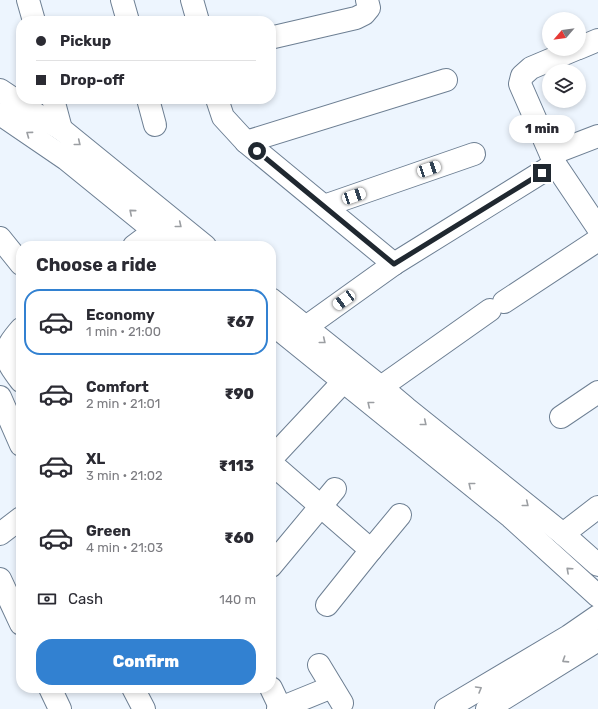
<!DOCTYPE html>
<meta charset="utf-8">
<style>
:root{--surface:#fff;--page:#f2f2f3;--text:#2b2b33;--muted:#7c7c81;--line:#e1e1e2;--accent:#3281d1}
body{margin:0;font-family:Rubik,sans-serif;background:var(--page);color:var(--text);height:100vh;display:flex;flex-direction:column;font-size:15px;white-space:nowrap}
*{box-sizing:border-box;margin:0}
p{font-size:13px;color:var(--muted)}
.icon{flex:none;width:22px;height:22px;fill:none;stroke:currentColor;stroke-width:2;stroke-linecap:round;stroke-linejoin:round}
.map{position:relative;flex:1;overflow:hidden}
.panel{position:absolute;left:16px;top:241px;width:260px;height:452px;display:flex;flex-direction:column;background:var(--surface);border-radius:16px;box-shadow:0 2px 6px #0003}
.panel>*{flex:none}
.guide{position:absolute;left:16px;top:16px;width:260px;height:88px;border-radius:16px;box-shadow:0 2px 6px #0003;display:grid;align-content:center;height:88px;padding:0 20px;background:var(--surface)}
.needle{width:26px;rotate:242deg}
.fabs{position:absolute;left:542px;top:12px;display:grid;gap:8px}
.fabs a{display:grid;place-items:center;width:44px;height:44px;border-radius:50%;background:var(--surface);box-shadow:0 2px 6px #0003;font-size:20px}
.end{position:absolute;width:18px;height:18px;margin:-9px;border:5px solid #202830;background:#fff;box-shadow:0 0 0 2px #fff}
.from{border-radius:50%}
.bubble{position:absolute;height:28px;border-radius:14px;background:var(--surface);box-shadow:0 2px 6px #0003;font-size:13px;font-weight:800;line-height:28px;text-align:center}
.car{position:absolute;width:12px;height:24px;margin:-12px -6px;border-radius:5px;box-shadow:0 0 3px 1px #0007;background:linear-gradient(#fff 24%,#345 0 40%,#fff 0 76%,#345 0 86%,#fff 0)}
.guide b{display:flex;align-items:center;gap:14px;height:38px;font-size:15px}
.guide b+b{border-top:1px solid var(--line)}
.guide i{width:10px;height:10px;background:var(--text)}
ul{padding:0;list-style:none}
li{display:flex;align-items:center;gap:12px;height:66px;margin:0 8px 6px;padding:0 12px;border:2px solid transparent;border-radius:16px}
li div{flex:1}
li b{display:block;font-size:15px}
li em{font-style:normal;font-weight:800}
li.current{border-color:var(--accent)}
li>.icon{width:36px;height:36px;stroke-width:1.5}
h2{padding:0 20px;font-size:18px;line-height:48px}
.pay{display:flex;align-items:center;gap:10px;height:44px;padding:0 20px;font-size:15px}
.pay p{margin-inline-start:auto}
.action{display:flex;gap:8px;margin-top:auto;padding:8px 20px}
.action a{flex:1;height:46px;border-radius:16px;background:var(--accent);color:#fff;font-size:16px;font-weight:800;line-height:46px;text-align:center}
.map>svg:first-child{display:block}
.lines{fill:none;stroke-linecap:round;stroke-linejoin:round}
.minor-casing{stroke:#6d7f93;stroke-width:24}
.major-casing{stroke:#6d7f93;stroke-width:24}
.minor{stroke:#fff;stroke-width:22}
.major{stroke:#fff;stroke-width:22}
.oneway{stroke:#9b9ea2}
.route{stroke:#202830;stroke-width:5}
</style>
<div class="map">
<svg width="598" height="709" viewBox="0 0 598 709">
<rect width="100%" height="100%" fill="#edf5fe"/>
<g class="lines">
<g class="minor-casing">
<g id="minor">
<polyline points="28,0 34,21"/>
<polyline points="122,0 128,21"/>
<polyline points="192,0 198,21"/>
<polyline points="274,37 356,18 364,14 369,8 367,0"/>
<polyline points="579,48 598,40"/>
<polyline points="53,99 61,129"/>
<polyline points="148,99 155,125"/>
<polyline points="217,99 223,117 246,142 394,264"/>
<polyline points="246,142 446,80"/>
<polyline points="551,154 598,136"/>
<polyline points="555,164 598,228"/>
<polyline points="324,206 474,154"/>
<polyline points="0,238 21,264"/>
<polyline points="134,246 154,231"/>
<polyline points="504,302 598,240"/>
<polyline points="306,327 394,264 555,164 520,84 522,76 531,68 576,49"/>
<path d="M21 329C1 352 3 357 21 381"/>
<polyline points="381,387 490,310"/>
<polyline points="0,397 21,445"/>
<polyline points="561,417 598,392"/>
<polyline points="271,459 343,382"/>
<polyline points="271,463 371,550 327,605"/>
<polyline points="0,534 21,518"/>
<polyline points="563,534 598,507"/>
<polyline points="371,550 400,515"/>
<polyline points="271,566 335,489"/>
<polyline points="0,579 21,624"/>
<polyline points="319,665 342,703"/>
<polyline points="50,688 60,709"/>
<polyline points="133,688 144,709"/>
<polyline points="271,688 281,709"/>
<polyline points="278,709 332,687"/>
<polyline points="446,709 569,636 598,616"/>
<polyline points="487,709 598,640"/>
</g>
</g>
<g class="major-casing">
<g id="major">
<polyline points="0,90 45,120 61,129 205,246"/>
<polyline points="0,114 66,159 173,246"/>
<polyline points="271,299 381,387 406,408 563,534 598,565"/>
<polyline points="271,323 511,517 598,596"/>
</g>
</g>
<use href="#minor" class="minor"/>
<use href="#major" class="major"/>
</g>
<defs><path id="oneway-chevron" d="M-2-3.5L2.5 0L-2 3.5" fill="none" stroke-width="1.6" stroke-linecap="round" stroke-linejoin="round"/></defs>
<g class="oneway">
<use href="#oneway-chevron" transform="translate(29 134) rotate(-144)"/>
<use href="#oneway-chevron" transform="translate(78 143) rotate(39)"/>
<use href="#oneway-chevron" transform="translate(132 212) rotate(-140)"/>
<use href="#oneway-chevron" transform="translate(179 225) rotate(39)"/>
<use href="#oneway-chevron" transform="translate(323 341) rotate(39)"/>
<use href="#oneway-chevron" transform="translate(370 404) rotate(-141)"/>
<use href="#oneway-chevron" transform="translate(424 423) rotate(39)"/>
<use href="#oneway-chevron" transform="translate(471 485) rotate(-141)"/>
<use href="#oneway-chevron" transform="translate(526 504) rotate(39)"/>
<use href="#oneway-chevron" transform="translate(569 570) rotate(-138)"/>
<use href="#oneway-chevron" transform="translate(565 660) rotate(147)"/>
<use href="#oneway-chevron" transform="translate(479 689) rotate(-30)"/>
</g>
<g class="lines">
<polyline class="route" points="257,151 394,264 542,173"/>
</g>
</svg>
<div class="fabs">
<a><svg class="needle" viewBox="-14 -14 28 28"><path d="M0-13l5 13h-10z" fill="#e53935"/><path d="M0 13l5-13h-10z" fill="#7c7c81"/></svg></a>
<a><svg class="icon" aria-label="layers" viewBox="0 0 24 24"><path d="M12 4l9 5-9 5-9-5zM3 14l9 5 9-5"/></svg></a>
</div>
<i class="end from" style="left:257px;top:151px"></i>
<i class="end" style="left:542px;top:173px"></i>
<div class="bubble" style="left:509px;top:115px;width:66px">1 min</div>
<i class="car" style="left:429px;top:169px;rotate:71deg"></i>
<i class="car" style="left:354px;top:196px;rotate:71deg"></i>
<i class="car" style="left:344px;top:300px;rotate:234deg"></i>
<div class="guide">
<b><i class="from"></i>Pickup</b>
<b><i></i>Drop-off</b>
</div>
<section class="panel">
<h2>Choose a ride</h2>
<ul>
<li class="current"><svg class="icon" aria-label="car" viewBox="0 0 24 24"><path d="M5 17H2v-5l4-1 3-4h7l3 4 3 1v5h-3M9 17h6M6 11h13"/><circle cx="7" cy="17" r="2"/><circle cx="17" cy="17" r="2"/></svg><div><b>Economy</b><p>1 min · 21:00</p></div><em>₹67</em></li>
<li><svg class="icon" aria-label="car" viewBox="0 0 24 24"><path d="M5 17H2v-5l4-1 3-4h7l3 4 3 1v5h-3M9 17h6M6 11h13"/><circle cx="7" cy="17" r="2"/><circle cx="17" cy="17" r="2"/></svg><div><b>Comfort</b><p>2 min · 21:01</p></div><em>₹90</em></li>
<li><svg class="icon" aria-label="car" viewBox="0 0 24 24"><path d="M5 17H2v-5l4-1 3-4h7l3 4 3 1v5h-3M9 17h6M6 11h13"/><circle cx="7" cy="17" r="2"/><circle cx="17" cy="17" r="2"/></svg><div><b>XL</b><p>3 min · 21:02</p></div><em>₹113</em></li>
<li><svg class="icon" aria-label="car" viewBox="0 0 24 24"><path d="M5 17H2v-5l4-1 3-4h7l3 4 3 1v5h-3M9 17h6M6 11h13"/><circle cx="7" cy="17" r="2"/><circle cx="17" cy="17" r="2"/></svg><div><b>Green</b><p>4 min · 21:03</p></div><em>₹60</em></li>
</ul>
<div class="pay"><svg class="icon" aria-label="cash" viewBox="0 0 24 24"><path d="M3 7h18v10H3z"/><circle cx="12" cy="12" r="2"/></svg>Cash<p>140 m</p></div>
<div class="action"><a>Confirm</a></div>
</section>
</div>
